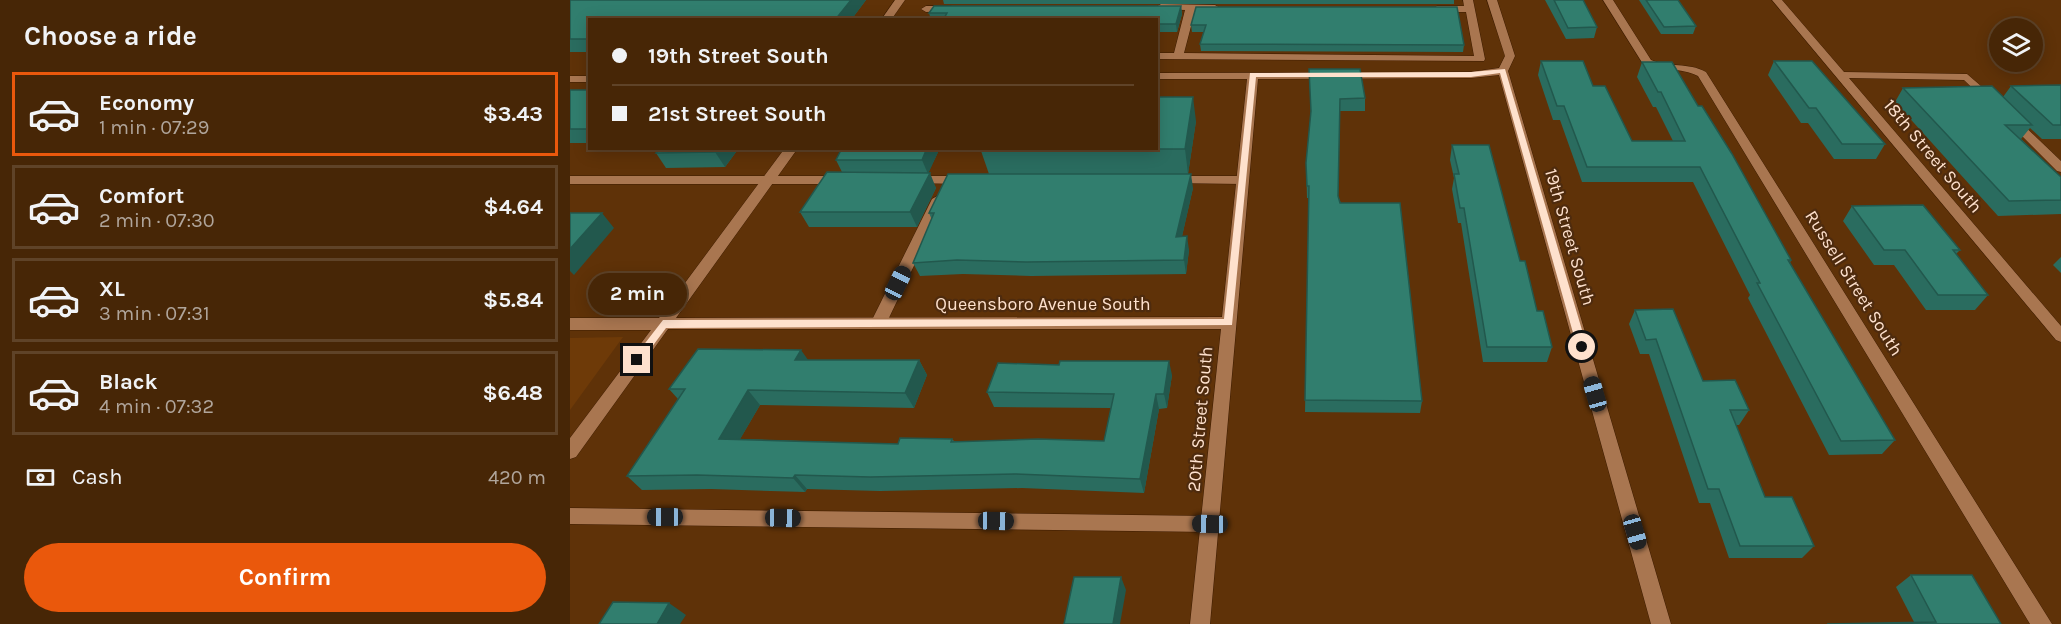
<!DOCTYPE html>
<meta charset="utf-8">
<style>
:root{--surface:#472606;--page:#4e2e10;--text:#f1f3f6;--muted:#b0a59b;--line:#5f4328;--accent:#ea580c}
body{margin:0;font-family:Karla,sans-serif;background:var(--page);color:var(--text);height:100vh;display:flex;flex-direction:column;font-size:22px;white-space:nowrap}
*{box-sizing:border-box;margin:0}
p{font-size:20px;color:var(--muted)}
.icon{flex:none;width:33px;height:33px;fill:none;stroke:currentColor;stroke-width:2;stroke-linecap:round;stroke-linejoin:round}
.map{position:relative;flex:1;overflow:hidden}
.panel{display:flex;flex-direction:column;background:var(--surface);width:570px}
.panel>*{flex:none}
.banner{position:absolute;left:18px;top:18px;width:570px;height:132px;border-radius:0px;box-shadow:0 3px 15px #0003,0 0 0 2px var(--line);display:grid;align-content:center;height:132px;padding:0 24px;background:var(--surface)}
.tools{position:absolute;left:1419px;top:18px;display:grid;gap:12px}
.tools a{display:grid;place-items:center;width:54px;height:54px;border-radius:50%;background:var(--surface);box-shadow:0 3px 15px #0003,0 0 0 2px var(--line);font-size:30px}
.end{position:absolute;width:27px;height:27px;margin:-14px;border:8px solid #fee1cd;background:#111;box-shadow:0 0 0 3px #111}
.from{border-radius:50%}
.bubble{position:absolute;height:42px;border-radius:21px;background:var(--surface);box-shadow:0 3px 15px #0003,0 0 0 2px var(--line);font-size:20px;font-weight:700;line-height:42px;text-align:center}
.car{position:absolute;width:18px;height:36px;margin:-18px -9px;border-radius:8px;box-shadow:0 0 4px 2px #0007;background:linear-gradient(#222 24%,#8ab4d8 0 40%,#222 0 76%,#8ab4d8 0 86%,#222 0)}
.banner b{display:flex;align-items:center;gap:21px;height:57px;font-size:22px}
.banner b+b{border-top:2px solid var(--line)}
.banner i{width:15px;height:15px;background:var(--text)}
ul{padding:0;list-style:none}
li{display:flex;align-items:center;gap:18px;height:84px;margin:0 12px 9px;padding:0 12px;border:3px solid var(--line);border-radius:0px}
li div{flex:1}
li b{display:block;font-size:22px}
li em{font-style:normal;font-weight:700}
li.selected{border-color:var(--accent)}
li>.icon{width:54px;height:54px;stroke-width:1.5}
h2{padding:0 24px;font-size:27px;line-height:72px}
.pay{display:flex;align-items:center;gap:15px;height:66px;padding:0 24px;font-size:22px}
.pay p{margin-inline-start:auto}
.button{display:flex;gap:12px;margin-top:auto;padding:12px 24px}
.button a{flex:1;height:69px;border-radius:36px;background:var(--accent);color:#fff;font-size:24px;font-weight:700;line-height:69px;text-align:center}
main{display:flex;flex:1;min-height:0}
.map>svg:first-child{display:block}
.built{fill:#6e3a08}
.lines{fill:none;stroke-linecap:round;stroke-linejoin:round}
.lane-casing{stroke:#3e1c00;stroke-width:1}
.street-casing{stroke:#3e1c00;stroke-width:1}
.lane{fill:#a97650;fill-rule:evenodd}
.street{fill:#a97650;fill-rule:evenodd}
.wall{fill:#2a6c5f}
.shaded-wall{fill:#22584d}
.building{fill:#317e6e;stroke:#22584d;stroke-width:1.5}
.route{fill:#fee1cd}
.labels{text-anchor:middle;stroke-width:4.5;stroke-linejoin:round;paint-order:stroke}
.street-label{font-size:18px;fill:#fee1cd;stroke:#4e2b0e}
</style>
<main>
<section class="panel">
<h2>Choose a ride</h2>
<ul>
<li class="selected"><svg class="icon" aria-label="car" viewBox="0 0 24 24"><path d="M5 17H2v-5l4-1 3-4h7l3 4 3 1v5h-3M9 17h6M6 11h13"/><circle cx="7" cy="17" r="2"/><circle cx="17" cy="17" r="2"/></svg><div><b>Economy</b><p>1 min · 07:29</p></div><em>$3.43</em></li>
<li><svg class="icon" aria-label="car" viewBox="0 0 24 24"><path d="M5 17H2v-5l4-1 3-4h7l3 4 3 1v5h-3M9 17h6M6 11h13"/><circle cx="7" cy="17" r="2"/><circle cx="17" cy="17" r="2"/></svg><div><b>Comfort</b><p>2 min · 07:30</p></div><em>$4.64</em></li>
<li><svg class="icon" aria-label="car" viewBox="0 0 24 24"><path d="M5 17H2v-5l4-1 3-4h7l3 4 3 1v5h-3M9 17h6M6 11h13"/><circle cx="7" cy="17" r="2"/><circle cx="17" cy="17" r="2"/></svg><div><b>XL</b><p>3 min · 07:31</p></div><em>$5.84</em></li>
<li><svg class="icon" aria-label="car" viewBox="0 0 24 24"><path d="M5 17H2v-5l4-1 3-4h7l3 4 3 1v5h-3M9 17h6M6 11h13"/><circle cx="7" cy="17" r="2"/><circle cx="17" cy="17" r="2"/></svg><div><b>Black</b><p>4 min · 07:32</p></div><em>$6.48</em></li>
</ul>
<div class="pay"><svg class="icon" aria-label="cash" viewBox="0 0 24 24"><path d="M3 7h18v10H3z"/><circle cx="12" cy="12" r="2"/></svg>Cash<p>420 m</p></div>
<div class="button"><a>Confirm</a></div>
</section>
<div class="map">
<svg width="1491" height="624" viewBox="0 0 1491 624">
<rect width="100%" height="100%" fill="#5f3208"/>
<polygon class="built" points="53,337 0,410 0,338"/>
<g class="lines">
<g class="lane-casing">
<g id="lane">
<polygon points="893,0 903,0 915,59 914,61 586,59 586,53 604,53 615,10 588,9 586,7 591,4 645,5 650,8 645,11 625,11 614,53 904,56 896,12 867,12 862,9 867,6 894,6"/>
<polygon points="381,6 384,7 384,11 356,12 351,9 356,6"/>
<polygon points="0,176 271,176 277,180 271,184 0,184"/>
<polygon points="343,176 394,176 400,180 394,184 338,183 337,180"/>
<polygon points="604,176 673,176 679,180 673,184 599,183 599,177"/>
<polygon points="369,195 376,199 316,324 313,328 303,328 300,324 362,199"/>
<polygon points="0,508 640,516 647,518 649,524 647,530 640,532 0,524"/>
</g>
</g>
<g class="street-casing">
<g id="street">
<polygon points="325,0 335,0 321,20 311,20"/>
<polygon points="917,0 927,0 945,56 938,71 1101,624 1081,624 929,75 901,78 688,79 640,624 620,624 651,329 98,329 6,457 0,459 0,438 81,330 0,330 0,318 89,318 215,148 228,148 106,318 652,317 677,79 586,79 586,73 901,72 929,68 935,56"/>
<path d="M1033 0H1043L1081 60C1099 68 1118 62 1136 72L1482 624H1460L1128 76C1111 67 1091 72 1073 64Z"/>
<polygon points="1202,0 1212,0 1274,72 1397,74 1426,99 1426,103 1418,103 1394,80 1279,78 1491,326 1491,342 1486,340"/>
<rect x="0" y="76" width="20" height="6"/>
<polygon points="1442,116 1446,118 1491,161 1491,172 1487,171 1438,122 1438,118"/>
</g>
</g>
<use href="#lane" class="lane"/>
<use href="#street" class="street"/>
</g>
<g class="wall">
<polygon points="0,0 296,0 281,20 20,20 20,52 0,52"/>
<polygon points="373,0 884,0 884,4 374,4"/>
<polygon points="975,0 1013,0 1027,27 1024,38 996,39"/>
<polygon points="1069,0 1108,0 1126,26 1123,34 1091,34"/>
<polygon points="611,6 612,14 607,32 586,32 586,20 361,20 359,13"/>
<polygon points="626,7 894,45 893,52 631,51 630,44 634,32 622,32 621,25"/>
<polygon points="971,61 1023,86 1062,141 1103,141 1086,107 1083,107 1067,77 1072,62 1128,106 1221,260 1220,263 1325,440 1312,454 1259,455 1178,298 1180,295 1123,182 1012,182 990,120 983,120 968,75"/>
<polygon points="1204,61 1315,144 1306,159 1264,159 1238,123 1231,123 1198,75"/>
<polygon points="739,69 795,98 795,111 770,111 768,196 852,401 850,413 735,412 739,198 737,198 736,163 741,115"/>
<polygon points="1491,85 1491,139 1472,139 1460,128 1451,139 1491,177 1491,214 1428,216 1325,102 1333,88 1433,97 1441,86"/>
<rect x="0" y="90" width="20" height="53"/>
<polygon points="626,121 618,174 419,174 410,148"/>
<polygon points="882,145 950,261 967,311 982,347 977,362 913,362 891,223 888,223 882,189 884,178 880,160"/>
<polygon points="90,148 169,148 155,167 96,168 86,153"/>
<polygon points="272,148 370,148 358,173 366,188 347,227 239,227 230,212 272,172 266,160"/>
<polygon points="623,188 612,236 619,250 616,274 461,276 393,274 350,276 343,263 362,220 359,213"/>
<polygon points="1282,206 1390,250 1386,254 1418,295 1405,310 1356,310 1324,265 1304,265 1273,221"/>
<polygon points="1491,257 1491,273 1483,265"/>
<polygon points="1065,310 1133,381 1179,410 1169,425 1166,425 1195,497 1244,546 1232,558 1159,558 1140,503 1129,503 1079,354 1070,354 1059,324"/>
<polygon points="238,360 349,360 357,375 344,408 190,405 170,439 328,444 382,439 384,441 534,441 541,408 424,407 417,392 602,375 597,408 589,409 574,493 452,488 310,491 237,489 235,492 141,489 72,490 57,476 108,399 99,389"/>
<polygon points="1341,575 1431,624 1344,622 1326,587"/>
</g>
<g class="shaded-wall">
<polygon points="281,0 296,0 281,20 265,20"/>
<polygon points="611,6 612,14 607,32 606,24"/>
<polygon points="623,97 626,121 618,174 615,149"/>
<polygon points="148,148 169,148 155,167 145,152"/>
<polygon points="357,148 370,148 358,174 352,160"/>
<polygon points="360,173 366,188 347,227 340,212"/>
<polygon points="621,174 623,188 609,250 606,237"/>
<polygon points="32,213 44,228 4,275 0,271 0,249"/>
<polygon points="617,236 619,250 616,274 614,260"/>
<polygon points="231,350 241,364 225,360"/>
<polygon points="349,360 357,375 344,408 335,393"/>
<polygon points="599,361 602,375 597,408 594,394"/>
<polygon points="178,390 190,405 162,453 149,439"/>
<polygon points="586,394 589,409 574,493 570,479"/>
<polygon points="225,475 237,489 235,492 223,478"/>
<polygon points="551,577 556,590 550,624 543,624"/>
<polygon points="99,603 116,615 110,624 87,624"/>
</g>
<g class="building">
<polygon points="0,0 281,0 265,20 20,20 20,39 0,39"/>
<polygon points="984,0 1013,0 1027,27 998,28"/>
<polygon points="1076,0 1108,0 1126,26 1094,27"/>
<polygon points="364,6 611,6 606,24 586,24 586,20 373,20 377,13 359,13"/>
<polygon points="626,7 887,7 894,45 630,44 636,25 621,25"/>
<polygon points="971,61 1013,61 1023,86 1035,86 1062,141 1115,141 1091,92 1088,92 1072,62 1102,62 1128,106 1132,106 1162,154 1221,260 1218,260 1325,440 1271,441 1187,283 1190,283 1130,167 1017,167 994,106 987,106"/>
<polygon points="1204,61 1242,61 1315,144 1272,144 1246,108 1239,108"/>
<polygon points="739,69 790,69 795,98 770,99 768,196 770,203 830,203 852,401 735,400 739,186 737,186 736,163 741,111"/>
<polygon points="1491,85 1491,125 1483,125 1441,86"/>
<polygon points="1422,86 1462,125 1435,125 1491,177 1491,200 1439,201 1333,88"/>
<polygon points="0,90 20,90 20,128 18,129 0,129"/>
<polygon points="586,97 623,97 615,149 410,149 586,148"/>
<polygon points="882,145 919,145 950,261 955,261 967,311 973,311 982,347 917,347 894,208 890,208 884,174 889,174"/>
<polygon points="90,148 148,148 145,152 86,153"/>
<polygon points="272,148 357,148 352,160 266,160"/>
<polygon points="257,172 360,173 340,212 230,212"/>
<polygon points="378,174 621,174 606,237 617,236 614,260 456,262 387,260 343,263 364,213 359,213"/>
<polygon points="1353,205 1390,250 1383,250 1418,295 1368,295 1335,250 1314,250 1282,206"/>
<polygon points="0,213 32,213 0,249"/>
<polygon points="1103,309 1133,381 1165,380 1179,410 1160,410 1195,497 1222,497 1244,546 1170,546 1149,489 1138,489 1086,339 1076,340 1065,310"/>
<polygon points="128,349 231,350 225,360 349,360 335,393 178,390 149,439 217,441 328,444 330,438 382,439 381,442 468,439 534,441 544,394 417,392 428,363 489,365 490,361 599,361 594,394 586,394 570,479 445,474 300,477 225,475 223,478 127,475 57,476 115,389 99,389"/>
<polygon points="1341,575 1402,575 1431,624 1257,624 1366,622"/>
<polygon points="504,577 551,577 543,624 494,624"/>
<polygon points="43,602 99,603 87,624 29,624"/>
</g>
<polygon class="route" points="935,69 1017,347 1015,350 1008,350 1007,347 930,73 901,77 686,77 662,325 96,328 70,363 63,363 62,360 93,320 654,319 680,73 901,72"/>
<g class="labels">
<g class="street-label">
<text transform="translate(1363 156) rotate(50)" y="6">18th Street South</text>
<text transform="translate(1000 237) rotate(74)" y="6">19th Street South</text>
<text transform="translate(1284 283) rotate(58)" y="6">Russell Street South</text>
<text x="473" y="310">Queensboro Avenue South</text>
<text transform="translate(630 419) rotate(-85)" y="6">20th Street South</text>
</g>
</g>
</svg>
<div class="tools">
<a><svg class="icon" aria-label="layers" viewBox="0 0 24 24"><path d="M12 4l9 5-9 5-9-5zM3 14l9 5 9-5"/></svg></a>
</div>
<i class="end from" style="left:1012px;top:347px"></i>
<i class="end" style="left:67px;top:360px"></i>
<div class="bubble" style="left:18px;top:273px;width:99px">2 min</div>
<i class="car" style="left:328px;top:283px;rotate:26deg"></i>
<i class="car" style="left:1025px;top:394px;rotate:344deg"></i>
<i class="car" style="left:95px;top:517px;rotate:270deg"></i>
<i class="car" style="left:213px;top:518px;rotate:91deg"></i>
<i class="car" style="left:426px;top:521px;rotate:91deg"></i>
<i class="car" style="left:640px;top:524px;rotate:271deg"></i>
<i class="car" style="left:1065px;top:532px;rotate:164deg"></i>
<div class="banner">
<b><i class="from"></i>19th Street South</b>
<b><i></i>21st Street South</b>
</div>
</div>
</main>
